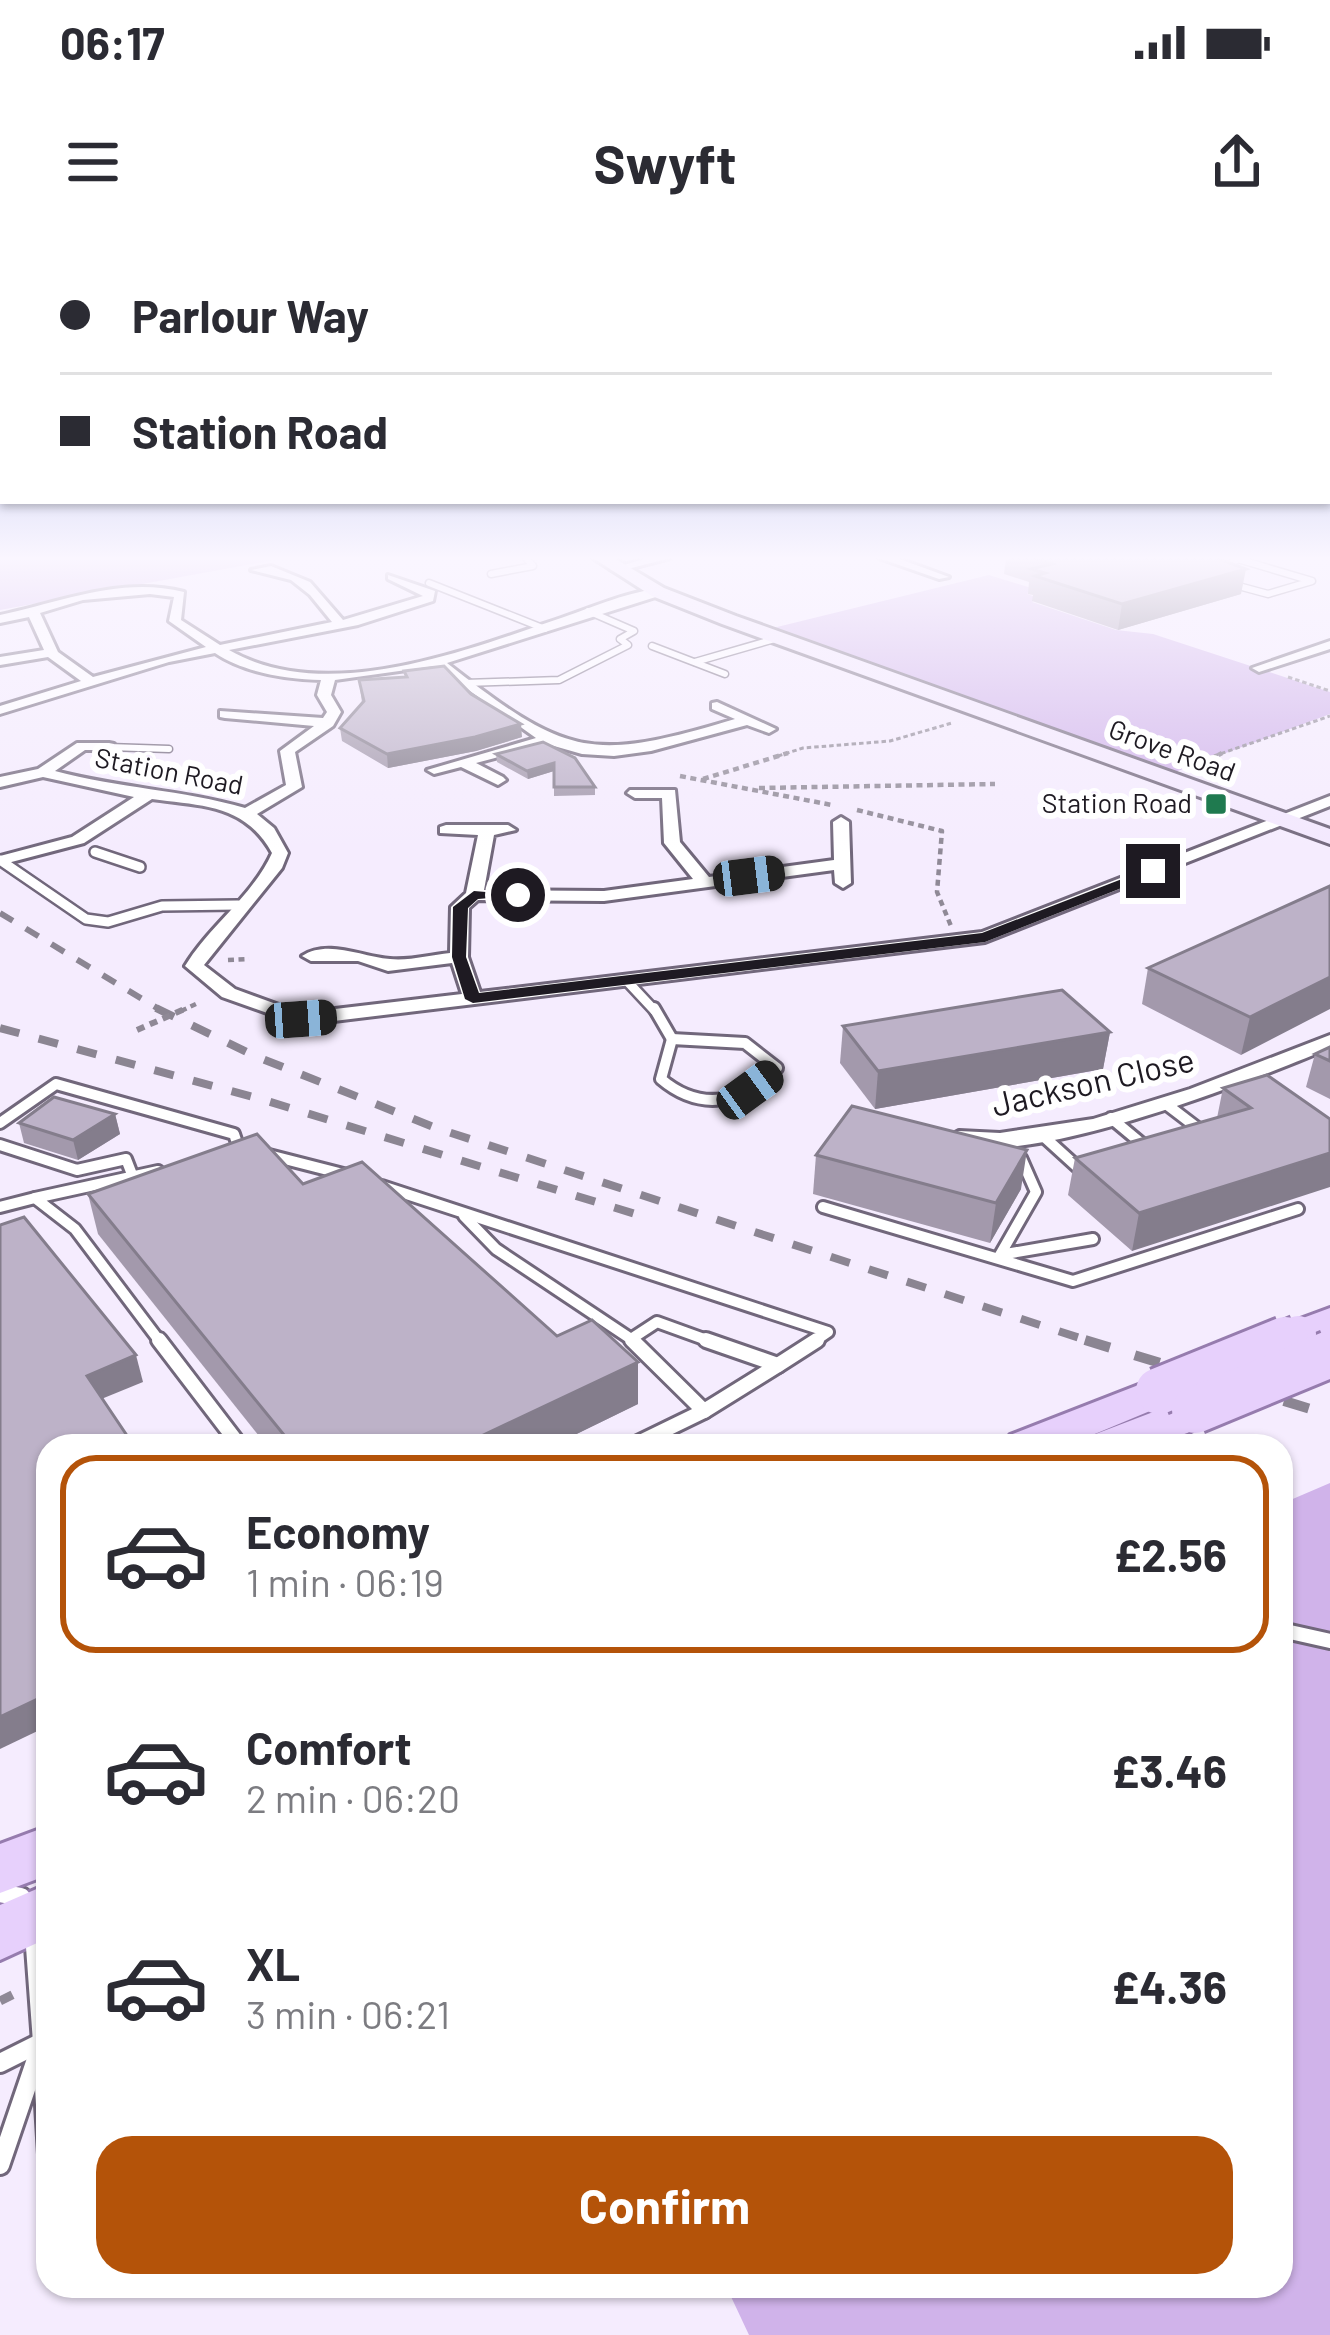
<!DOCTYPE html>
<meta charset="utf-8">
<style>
:root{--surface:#fff;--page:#f2f2f3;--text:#2b2b33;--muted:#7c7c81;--line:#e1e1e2;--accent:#b45309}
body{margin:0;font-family:Barlow,sans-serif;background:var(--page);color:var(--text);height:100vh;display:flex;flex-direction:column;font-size:45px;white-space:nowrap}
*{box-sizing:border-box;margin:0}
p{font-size:39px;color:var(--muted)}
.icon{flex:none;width:66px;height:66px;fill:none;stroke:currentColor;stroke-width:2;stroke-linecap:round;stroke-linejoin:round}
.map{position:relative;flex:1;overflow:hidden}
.drawer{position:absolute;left:36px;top:1194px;width:1257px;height:864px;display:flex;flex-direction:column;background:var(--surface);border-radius:36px;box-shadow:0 3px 9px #0004}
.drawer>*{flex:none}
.top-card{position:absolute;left:0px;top:0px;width:1332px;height:264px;box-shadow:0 3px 9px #0004;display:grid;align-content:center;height:264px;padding:0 60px;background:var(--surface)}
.end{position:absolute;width:54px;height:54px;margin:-27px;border:15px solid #1e1a22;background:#fff;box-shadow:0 0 0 6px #fff}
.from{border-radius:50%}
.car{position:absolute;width:36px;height:72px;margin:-36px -18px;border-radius:15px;box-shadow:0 0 9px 3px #0007;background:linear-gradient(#222 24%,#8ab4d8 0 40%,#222 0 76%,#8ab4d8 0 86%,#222 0)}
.top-card b{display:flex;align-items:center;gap:42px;height:114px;font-size:45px}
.top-card b+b{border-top:3px solid var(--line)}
.top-card i{width:30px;height:30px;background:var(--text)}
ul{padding:21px 0 0;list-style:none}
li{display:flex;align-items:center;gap:36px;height:198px;margin:0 24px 18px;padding:0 36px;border:6px solid transparent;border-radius:36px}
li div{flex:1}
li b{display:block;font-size:45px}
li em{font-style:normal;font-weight:700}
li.on{border-color:var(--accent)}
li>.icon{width:108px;height:108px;stroke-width:1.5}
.cta{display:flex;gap:24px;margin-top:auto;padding:24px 60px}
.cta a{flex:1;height:138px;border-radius:36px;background:var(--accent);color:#fff;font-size:48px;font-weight:700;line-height:138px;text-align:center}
.status{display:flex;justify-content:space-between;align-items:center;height:84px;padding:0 60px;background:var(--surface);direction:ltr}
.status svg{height:33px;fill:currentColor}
header{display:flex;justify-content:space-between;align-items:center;height:156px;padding:0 60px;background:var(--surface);font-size:54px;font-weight:700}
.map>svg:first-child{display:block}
.green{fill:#d0b3ea}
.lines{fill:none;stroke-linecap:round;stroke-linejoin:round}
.lane-far4-casing{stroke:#71677b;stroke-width:9}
.lane-far3-casing{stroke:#71677b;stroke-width:14}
.lane-far2-casing{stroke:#71677b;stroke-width:16}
.lane-far1-casing{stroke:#71677b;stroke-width:20}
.lane-casing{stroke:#71677b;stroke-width:24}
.street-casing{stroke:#71677b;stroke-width:6}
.secondary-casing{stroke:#71677b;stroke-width:6}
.primary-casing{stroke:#967cae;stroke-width:6}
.path-far2{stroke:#8f8996;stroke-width:3;stroke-dasharray:4.5 3;stroke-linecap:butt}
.path-far1{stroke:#8f8996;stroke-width:4.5;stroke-dasharray:6 4.5;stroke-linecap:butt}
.path{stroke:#8f8996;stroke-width:9;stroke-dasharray:14 9;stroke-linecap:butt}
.lane-far4{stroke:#fff;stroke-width:6}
.lane-far3{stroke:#fff;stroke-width:9}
.lane-far2{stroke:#fff;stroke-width:10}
.lane-far1{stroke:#fff;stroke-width:14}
.lane{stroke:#fff;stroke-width:18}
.street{fill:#fff;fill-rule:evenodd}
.secondary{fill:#f3e8fe;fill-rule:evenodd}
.primary{fill:#e7d0fc;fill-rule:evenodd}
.rail-far2{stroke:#8b8592;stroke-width:6;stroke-dasharray:15 15;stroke-linecap:butt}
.rail-far1{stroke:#8b8592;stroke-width:8;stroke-dasharray:20 20;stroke-linecap:butt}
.rail{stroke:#8b8592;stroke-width:10;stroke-dasharray:26 26;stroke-linecap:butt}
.primary-bridge-far1-casing{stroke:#967cae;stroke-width:42;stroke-linecap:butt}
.primary-bridge-casing{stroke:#967cae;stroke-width:52;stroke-linecap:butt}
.path-bridge-far1{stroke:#8f8996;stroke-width:4.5;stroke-dasharray:6 4.5;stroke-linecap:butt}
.path-bridge{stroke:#8f8996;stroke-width:6;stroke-dasharray:8 6;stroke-linecap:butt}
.primary-bridge-far1{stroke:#e7d0fc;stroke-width:36}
.primary-bridge{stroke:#e7d0fc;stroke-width:46}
.wall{fill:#a399ac}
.shaded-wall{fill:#847d8c}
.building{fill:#bdb2c8;stroke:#847d8c;stroke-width:3}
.route{fill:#1e1a22}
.poi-dot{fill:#1f7a4f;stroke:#fff;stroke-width:4.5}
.labels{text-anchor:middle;stroke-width:12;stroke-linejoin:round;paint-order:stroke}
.far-street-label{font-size:27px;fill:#1e1a22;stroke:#fff}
.far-poi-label{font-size:27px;fill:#1e1a22;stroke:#fff;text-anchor:end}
.street-label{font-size:33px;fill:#1e1a22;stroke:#fff}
</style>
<div class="status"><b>06:17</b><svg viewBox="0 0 49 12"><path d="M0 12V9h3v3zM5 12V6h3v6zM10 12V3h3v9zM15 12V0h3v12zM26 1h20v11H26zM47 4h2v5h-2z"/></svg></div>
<header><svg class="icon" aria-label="menu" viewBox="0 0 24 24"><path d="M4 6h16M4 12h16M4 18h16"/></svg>Swyft<svg class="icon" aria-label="share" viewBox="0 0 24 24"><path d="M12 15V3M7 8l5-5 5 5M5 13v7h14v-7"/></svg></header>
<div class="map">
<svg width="1330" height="2095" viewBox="0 0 1330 2095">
<rect width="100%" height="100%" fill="#f5ecfe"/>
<g class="green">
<polygon points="0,318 285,318 0,370"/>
<polygon points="989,335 1038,350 1027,354 1038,358 1032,362 1116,390 1153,394 1330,452 1330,474 1172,533 773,388"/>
<polygon points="1330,1243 1330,2095 749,2095 726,2046 1281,2046 1281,1264"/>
</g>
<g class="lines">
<g class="lane-far4-casing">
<g id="lane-far4">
<polyline points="1216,331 1241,318"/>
<polyline points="491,334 533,326 526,318"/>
<polyline points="429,343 545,389"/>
<polyline points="1231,344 1268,354 1312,341 1238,319"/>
<polyline points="652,406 725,434"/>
<polyline points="695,422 778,398"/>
<polyline points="465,443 559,440 628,405 620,399 634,391 588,371"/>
<polyline points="109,507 169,509"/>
</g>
</g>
<g class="lane-far3-casing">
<g id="lane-far3">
<polyline points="95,612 140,627"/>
<polyline points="0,620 86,679 108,682 162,666 238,665"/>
<polyline points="627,741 655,771"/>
</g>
</g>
<g class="lane-far2-casing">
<g id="lane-far2">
<polyline points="654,768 672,799"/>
<path d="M672 799 745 803 777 828C743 864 700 872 661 839Z"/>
<polyline points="1166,864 1204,893"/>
<polyline points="1111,878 1147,908"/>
<polyline points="0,883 56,844 234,894 240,912"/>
<polyline points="1041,894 1085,934"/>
<polyline points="0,905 77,930 126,919 133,937"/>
<polyline points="261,913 351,936"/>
<polyline points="1021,918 1036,952 1000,1015 1093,999"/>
<polyline points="158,931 35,958 75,989 161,1103"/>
<polyline points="382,946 828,1092 812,1103"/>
<polyline points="0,967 35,958"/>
<polyline points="823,967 1073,1041 1298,969"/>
<polyline points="464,976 496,1009 631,1099"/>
<polyline points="635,1103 631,1099 657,1082 715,1103"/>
</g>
</g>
<g class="lane-far1-casing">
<g id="lane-far1">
<polyline points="159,1100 240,1206"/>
<polyline points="632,1100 704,1171"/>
<polyline points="706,1100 778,1125 817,1100"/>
<polyline points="632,1206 704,1171 778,1125"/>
<polyline points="1281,1390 1330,1401"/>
</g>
</g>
<g class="lane-casing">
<g id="lane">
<polyline points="0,1653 21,1657 28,1668"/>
<polyline points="42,1815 48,1914"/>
<polyline points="0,1823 42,1802"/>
<polyline points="0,1925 42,1802 34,1693"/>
</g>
</g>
<g class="street-casing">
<g id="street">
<polygon points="648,318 670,318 616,332 610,329"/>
<polygon points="879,318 897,318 949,337 939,339"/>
<path d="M271 326 310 342 343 380 423 356 388 339V335L435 351 433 361 358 385 229 410C326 466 467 410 564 377 594 367 631 350 662 349V355L447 423C566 516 589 523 735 479L712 469V463L717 462 776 489 769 493 747 485 651 511 614 516 582 514 547 504 476 523 503 537 506 540 498 545 461 527 434 534 427 530 536 498 435 426 335 440 331 455 341 472 333 486 295 512 302 547 257 574 274 588 288 613 282 628 204 725 235 749 301 773 462 754 452 723 388 731 358 721H311L302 716C328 699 362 717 390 719 409 721 431 715 450 713L451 667 466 653 478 595 440 593V587L446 585H508L516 590 494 595 484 650 604 651 693 639 664 603 662 558H635L627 553 630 550H675L680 602 709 637 834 620 833 582 841 577 849 582 851 643 843 648 835 643 834 630 604 661 478 660 469 668 468 717 480 752 982 692 1330 556V566L985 702 301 785 222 757 185 726C210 685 252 657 272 613 245 564 202 566 152 559L84 603 0 625V616L72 597 134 557 43 537 0 547V537L38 529 77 503H109L114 504V510H85L55 531C118 548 183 550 245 568L286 545 280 511 314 486 225 478 220 477V471L323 478 327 472 317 455 321 440C287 439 245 433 215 413L169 422 0 474V466L81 441 48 417 0 425V417L44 410 29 377 0 383V375C61 362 121 336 184 352L181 380 220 405 332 382 310 355 291 340 251 330ZM150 354 174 357 169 381 206 407 93 437 58 412 40 373 83 360Z"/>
<polygon points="1330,401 1330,409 1259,432 1252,428"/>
<path d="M1330 795V808C1266 835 1003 941 948 897L959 891 1000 893 1093 879 1190 849Z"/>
</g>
</g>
<g class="secondary-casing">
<polygon id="secondary" points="593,318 614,318 664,348 736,376 1330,589 1330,604 722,384 652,356"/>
</g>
<g class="primary-casing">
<g id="primary">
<polygon points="1330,1068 1330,1096 1298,1107 1284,1103 1278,1094 1284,1085"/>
<polygon points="1159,1137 1174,1141 1180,1151 1174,1161 1066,1206 1003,1206 1010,1195"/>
<path d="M1195 1156 1210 1160 1216 1170C1194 1206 1124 1206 1086 1206L1093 1195Z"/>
<polygon points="48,1586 48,1635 0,1653 0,1604"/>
<polygon points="48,1644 48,1698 0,1720 0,1665"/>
</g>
</g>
<g class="path-far2">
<polyline points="1288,437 1330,451"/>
<polyline points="778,516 803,508 890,501 952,483"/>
<polyline points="1214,516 1330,476"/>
</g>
<g class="path-far1">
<polyline points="1200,525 1222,513"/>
<polyline points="680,536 832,565"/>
<polyline points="703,539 788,513"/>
<polyline points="759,548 995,544"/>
<polyline points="857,570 942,591 937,652 951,686"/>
<polyline points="228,720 249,719"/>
</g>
<polyline class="path" points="0,1761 18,1752"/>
<use href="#lane-far4" class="lane-far4"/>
<use href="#lane-far3" class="lane-far3"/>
<use href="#lane-far2" class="lane-far2"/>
<use href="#lane-far1" class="lane-far1"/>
<use href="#lane" class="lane"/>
<use href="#street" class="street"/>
<use href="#secondary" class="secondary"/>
<use href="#primary" class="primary"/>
<polyline class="rail-far2" points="0,673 162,771"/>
<g class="rail-far1">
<polyline points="156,768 255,816 436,888 1095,1103"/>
<polyline points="0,788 264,860 645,977"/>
</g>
<polyline class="rail" points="1085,1100 1330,1175"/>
<g class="primary-bridge-far1-casing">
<polyline id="primary-bridge-far1" points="1277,1103 1298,1094"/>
</g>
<g class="primary-bridge-casing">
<g id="primary-bridge">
<polyline points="1159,1151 1285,1100"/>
<polyline points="1195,1170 1330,1114"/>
</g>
</g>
<polyline class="path-bridge-far1" points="181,771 198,763"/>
<polyline class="path-bridge" points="137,790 187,768"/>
<use href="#primary-bridge-far1" class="primary-bridge-far1"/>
<use href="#primary-bridge" class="primary-bridge"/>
</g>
<g class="wall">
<polygon points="1006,318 1217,318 1241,354 1118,390 1032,361 1033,355 1028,354 1029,342 1004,334"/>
<polygon points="404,431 471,454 522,497 476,511 388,528 342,501 340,488 362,463 359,440 405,437"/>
<polygon points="543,502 595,547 595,555 554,556 554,531 528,539 497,522 496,514"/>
<polygon points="1330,646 1241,815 1142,764 1148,728"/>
<polygon points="843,786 1110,792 1103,829 875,869 840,823"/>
<polygon points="1330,807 1330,859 1306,847 1315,814"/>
<polygon points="1223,848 1330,879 1132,1011 1068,955 1075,918 1217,878"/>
<polygon points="115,874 120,894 78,920 24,903 19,883"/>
<polygon points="816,915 1021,949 990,1003 813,954"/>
<polygon points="303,944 557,1096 638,1164 552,1206 267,1206 98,994 88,954"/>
</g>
<g class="shaded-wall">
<polygon points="1246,329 1241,354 1118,390 1122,364"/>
<polygon points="521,484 522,497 476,511 388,528 387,514"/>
<polygon points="554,523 554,531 528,539 527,531"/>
<polygon points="1330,737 1330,769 1241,815 1250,777"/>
<polygon points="1110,792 1103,829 875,869 878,831"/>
<polygon points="115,874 120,894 78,920 73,900"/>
<polygon points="1027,910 1021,949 990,1003 996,963"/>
<polygon points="1330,913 1330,947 1132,1011 1139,973"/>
<polygon points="136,1115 143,1142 94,1162 87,1136"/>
<polygon points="638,1122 638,1164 552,1206 460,1206"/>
<polygon points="48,1454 48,1486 0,1509 0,1477"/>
</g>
<g class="building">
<polygon points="1035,318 1217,318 1246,329 1122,364 1035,336 1045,333 1031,329 1052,324"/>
<polygon points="444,426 471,454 521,484 475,497 387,514 340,488 364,461 359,440 407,437 404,431"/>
<polygon points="543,502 575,518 595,547 554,547 554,523 527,531 496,514"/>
<polygon points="1330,646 1330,737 1250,777 1148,728"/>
<polygon points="1062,750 1110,792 878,831 843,786"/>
<polygon points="1330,807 1330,821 1315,814"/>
<polygon points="1267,835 1330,879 1330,913 1139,973 1075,918 1251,868 1223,848"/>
<polygon points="54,857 115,874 73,900 19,883"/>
<polygon points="852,866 1027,910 996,963 816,915"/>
<polygon points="257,894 303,944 362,922 557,1096 592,1080 638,1122 460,1206 293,1206 88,954"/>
<polygon points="24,977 136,1115 87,1136 134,1206 48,1206 48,1454 0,1477 0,985"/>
</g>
<linearGradient id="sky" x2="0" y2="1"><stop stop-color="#96a8e4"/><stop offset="0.52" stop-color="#faf6ff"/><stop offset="1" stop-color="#faf6ff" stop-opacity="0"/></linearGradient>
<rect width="1330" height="612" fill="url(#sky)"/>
<polygon class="route" points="1153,627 1157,634 985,702 473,763 465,759 452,717 453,667 474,651 524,655 478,659 468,668 466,717 479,753 982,693"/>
<rect class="poi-dot" x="1204" y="552" width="24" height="24" rx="6"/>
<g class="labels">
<g class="far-street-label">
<text transform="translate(1172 511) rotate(20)" y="9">Grove Road</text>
<text transform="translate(169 532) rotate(11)" y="9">Station Road</text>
</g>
<g class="far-poi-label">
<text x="1192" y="573">Station Road</text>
</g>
<g class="street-label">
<text transform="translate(1093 842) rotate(-13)" y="12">Jackson Close</text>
</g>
</g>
</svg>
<i class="end from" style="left:518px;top:655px"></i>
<i class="end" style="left:1153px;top:631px"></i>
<i class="car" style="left:749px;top:636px;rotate:83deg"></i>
<i class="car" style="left:301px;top:779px;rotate:86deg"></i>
<i class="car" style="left:750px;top:850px;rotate:54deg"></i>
<div class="top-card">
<b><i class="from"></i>Parlour Way</b>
<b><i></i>Station Road</b>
</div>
<section class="drawer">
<ul>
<li class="on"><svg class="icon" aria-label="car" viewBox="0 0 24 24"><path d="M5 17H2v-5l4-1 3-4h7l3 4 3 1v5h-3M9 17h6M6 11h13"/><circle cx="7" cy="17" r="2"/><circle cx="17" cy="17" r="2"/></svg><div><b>Economy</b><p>1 min · 06:19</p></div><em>£2.56</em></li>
<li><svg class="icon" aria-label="car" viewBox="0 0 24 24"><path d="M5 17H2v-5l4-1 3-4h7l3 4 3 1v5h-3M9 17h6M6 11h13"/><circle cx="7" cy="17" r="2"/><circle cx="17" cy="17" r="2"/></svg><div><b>Comfort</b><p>2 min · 06:20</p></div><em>£3.46</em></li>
<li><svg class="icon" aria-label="car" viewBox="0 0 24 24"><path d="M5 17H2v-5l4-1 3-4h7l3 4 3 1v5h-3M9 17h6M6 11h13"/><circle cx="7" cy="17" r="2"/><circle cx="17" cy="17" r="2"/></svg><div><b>XL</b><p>3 min · 06:21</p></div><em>£4.36</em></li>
</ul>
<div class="cta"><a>Confirm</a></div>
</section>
</div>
